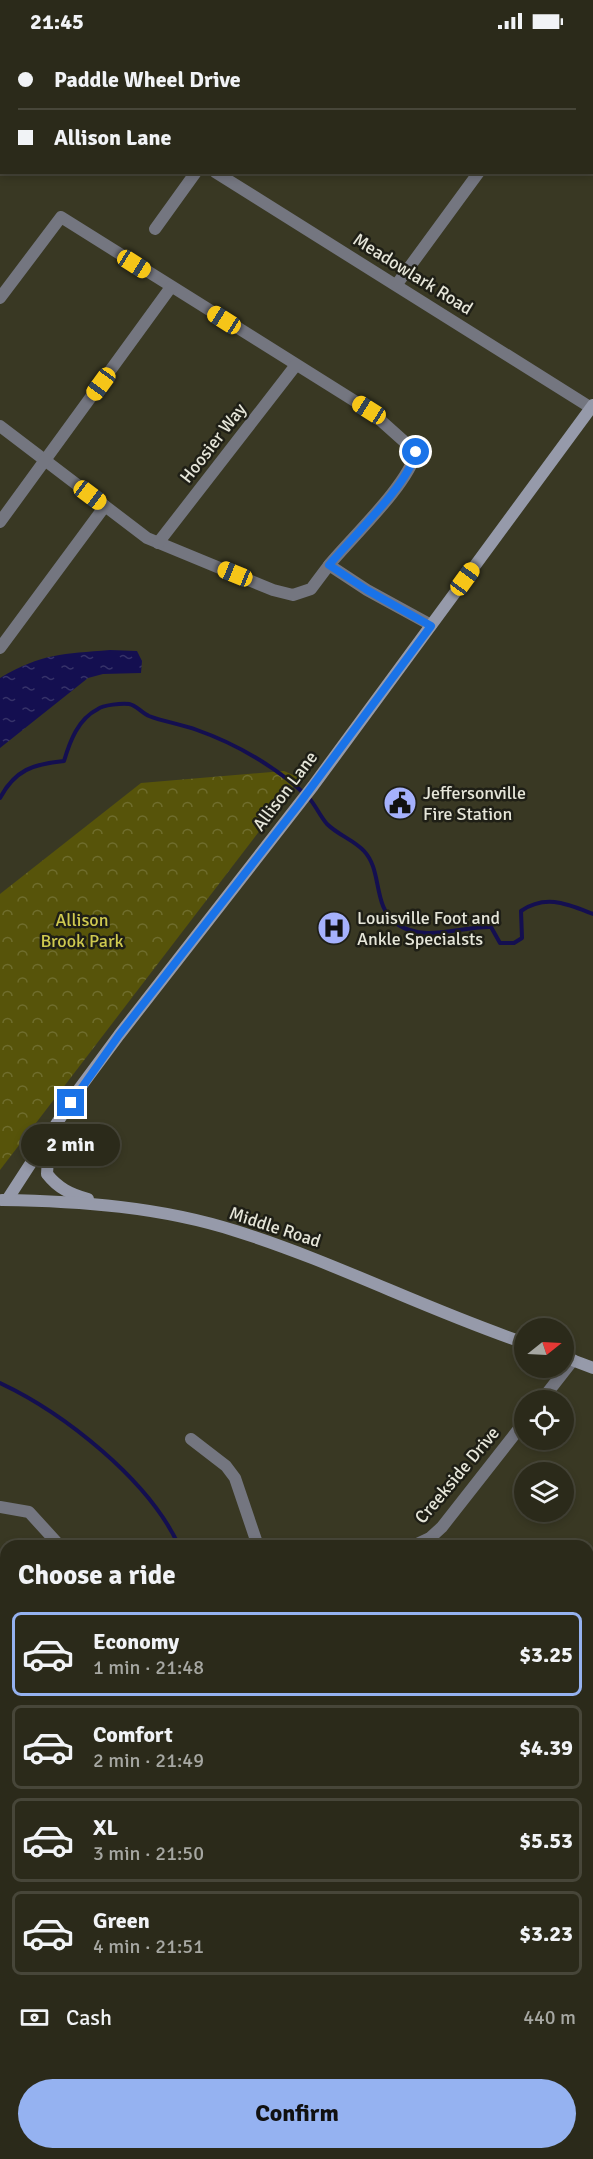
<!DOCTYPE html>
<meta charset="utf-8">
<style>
:root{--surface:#2b2a1a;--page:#373627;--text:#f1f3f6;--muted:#a6a7a2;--line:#474639;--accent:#95b2f1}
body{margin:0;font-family:Signika,sans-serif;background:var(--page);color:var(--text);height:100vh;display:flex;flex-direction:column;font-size:22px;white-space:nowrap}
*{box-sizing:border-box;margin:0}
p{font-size:20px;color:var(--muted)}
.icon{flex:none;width:33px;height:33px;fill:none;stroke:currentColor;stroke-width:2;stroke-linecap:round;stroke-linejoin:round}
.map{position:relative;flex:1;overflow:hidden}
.details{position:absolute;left:0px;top:1498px;width:594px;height:620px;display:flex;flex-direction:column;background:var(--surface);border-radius:18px 18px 0 0;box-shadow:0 3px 9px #0003,0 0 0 2px var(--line)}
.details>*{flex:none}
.banner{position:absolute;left:0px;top:0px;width:594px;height:132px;box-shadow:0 3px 9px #0003,0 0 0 2px var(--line);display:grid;align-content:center;height:132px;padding:0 18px;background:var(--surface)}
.needle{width:39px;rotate:72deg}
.tools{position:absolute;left:514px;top:1276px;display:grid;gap:12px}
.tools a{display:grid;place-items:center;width:60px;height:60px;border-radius:50%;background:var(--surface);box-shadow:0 3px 9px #0003,0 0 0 2px var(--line);font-size:30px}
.end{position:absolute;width:27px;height:27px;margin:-14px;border:8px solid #1a73e8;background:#fff;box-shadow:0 0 0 3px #fff}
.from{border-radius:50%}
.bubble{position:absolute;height:42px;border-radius:21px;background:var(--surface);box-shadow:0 3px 9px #0003,0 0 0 2px var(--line);font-size:20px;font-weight:700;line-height:42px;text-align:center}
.car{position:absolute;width:18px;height:36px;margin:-18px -9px;border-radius:8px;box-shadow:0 0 4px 2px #0007;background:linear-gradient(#f5c518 24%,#345 0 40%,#f5c518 0 76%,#345 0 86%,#f5c518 0)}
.banner b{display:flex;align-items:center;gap:21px;height:57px;font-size:22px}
.banner b+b{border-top:2px solid var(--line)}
.banner i{width:15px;height:15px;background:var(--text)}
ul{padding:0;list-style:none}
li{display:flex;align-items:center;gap:18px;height:84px;margin:0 12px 9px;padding:0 6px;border:3px solid var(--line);border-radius:9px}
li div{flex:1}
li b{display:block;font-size:22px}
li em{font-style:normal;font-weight:700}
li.selected{border-color:var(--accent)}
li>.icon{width:54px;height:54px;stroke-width:1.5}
h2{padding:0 18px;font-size:27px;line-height:72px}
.pay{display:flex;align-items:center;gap:15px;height:66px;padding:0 18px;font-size:22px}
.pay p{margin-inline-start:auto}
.primary-button{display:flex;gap:12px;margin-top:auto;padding:12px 18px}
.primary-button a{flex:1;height:69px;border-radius:36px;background:var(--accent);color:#111;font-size:24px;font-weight:700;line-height:69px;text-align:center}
.status{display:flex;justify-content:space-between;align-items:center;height:42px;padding:0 30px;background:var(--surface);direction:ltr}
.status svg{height:16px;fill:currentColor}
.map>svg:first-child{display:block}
.park{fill:url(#park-crowns)}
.water{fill:url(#water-ripples)}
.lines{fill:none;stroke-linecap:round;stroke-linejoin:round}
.stream{stroke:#140f50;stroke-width:4}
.minor{stroke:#747680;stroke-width:12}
.secondary{stroke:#969aaa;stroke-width:12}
.route{stroke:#1a73e8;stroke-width:8}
.labels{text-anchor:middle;stroke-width:5;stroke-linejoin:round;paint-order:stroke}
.street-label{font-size:18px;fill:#e6e6d9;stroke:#1f1f16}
.poi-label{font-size:18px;fill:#e6e6d9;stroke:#1f1f16;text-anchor:start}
.park-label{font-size:18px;fill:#cfc94f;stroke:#1f1f16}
</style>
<div class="status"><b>21:45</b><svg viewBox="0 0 49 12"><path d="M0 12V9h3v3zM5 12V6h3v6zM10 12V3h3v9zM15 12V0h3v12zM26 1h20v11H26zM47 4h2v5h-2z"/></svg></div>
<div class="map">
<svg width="593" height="2117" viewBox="0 0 593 2117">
<defs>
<pattern id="park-crowns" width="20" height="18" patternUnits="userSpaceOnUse" patternTransform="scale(1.5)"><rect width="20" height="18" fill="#57540a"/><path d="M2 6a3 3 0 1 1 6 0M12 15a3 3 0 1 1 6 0" fill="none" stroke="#6f6d2d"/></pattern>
<pattern id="water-ripples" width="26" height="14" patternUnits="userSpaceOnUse" patternTransform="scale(1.5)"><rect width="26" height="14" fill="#140f50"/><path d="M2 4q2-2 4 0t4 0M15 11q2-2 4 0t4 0" fill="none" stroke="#363269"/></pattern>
</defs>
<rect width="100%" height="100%" fill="#393823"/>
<polygon class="park" points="284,729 300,736 0,1128 0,852 141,741"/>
<path class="water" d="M110 608 137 609 142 619 141 631 103 632 88 636 0 706V636C42 611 63 612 110 608Z"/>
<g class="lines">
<g class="stream">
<path d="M0 756C15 728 33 722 64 719 70 699 78 677 98 667 103 663 122 661 129 662 136 663 142 671 149 674 164 680 181 682 197 688 237 702 278 726 309 756 316 764 320 774 327 782 338 793 354 798 364 809 383 829 372 865 397 882 425 901 460 884 491 885L500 901H514L522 896 521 869C546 852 567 862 593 872"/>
<path d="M0 1341C64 1371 149 1438 179 1504"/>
<polyline points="223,2112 226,2117"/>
</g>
<g class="minor">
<polyline points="565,0 565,2"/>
<polyline points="60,2 61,0"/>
<polyline points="290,2 291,0"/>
<polyline points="0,80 2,78"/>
<polyline points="215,130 593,367"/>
<polyline points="155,187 196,130"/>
<polyline points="397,242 479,130"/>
<path d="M0 256 61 175 369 368 416 410C408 443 353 494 329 523"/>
<polyline points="0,384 147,496 273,548 293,553 311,547 329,523 367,548 431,583"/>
<polyline points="0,480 171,245"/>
<polyline points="158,501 296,323"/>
<polyline points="0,606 105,464"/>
<polyline points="541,1359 573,1318"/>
<polyline points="191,1397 226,1424 235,1436 258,1504"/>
<polyline points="0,1465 29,1470 60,1504"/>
<polyline points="413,1504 430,1496 442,1485 525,1379"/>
<polyline points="588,1528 593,1521"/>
<polyline points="0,1725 6,1730"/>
<polyline points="588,1788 593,1782"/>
<polyline points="588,1862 593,1865"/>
<polyline points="588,2036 593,2035"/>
</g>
<g class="secondary">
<path d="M49 1100 47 1132C58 1146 70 1152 88 1157"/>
<path d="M2 1158C80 1159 161 1165 236 1189 335 1220 427 1268 525 1301"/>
<polyline points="7,1158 79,1047 119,993 313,744 593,363"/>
<polyline points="564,1315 593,1326"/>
</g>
</g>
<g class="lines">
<path class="route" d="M71 1061 119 993 299 762 431 584 367 548 329 523C353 494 408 443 416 410"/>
</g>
<defs>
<g id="civic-disc" transform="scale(1.725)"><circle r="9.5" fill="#a5b1fc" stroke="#1f1f16"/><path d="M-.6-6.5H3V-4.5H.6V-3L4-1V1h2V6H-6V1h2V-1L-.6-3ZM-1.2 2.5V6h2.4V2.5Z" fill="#111"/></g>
<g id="hospital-disc" transform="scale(1.725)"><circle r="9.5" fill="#a5b1fc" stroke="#1f1f16"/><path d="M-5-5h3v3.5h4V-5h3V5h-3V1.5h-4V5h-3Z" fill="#111"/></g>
</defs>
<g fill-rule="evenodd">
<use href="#civic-disc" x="400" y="761"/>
<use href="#hospital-disc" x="334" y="886"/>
</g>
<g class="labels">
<g class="street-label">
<text transform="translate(413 232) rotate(32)" y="6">Meadowlark Road</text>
<text transform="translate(213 401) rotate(-52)" y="6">Hoosier Way</text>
<text transform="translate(285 749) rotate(-53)" y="6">Allison Lane</text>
<text transform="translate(275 1185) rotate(18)" y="6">Middle Road</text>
<text transform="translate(457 1433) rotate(-50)" y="6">Creekside Drive</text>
</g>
<g class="poi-label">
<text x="423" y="757">Jeffersonville<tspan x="423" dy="21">Fire Station</tspan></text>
<text x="357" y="882">Louisville Foot and<tspan x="357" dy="21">Ankle Specialsts</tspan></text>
</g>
<g class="park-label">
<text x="82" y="884">Allison<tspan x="82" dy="21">Brook Park</tspan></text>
</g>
</g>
</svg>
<div class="tools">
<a><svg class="needle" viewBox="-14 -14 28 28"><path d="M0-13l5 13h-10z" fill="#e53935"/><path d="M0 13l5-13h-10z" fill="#a6a7a2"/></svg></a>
<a><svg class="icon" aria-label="locate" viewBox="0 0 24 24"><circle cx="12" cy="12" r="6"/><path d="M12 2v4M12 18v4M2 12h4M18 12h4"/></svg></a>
<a><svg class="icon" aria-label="layers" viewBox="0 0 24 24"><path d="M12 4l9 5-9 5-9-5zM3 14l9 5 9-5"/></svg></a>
</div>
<i class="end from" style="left:416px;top:410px"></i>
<i class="end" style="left:71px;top:1061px"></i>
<div class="bubble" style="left:21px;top:1082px;width:99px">2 min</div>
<i class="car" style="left:134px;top:222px;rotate:122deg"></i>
<i class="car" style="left:224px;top:278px;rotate:302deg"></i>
<i class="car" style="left:101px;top:342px;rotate:216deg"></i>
<i class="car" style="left:369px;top:368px;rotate:302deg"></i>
<i class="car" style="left:90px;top:453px;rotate:127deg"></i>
<i class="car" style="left:235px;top:532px;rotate:292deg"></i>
<i class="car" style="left:465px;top:537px;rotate:36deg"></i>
<div class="banner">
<b><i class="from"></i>Paddle Wheel Drive</b>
<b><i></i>Allison Lane</b>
</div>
<section class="details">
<h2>Choose a ride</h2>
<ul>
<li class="selected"><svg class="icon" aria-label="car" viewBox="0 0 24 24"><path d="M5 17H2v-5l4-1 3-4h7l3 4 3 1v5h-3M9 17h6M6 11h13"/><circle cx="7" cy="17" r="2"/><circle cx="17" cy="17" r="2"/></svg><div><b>Economy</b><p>1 min · 21:48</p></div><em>$3.25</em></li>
<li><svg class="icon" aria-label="car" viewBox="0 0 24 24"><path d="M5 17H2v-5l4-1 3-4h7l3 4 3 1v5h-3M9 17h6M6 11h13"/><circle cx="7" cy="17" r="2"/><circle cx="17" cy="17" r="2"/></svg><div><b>Comfort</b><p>2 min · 21:49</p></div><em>$4.39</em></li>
<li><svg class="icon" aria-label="car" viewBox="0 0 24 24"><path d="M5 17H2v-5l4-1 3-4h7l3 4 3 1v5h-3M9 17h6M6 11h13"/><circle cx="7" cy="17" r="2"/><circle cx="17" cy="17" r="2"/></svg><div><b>XL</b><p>3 min · 21:50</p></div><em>$5.53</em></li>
<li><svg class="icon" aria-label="car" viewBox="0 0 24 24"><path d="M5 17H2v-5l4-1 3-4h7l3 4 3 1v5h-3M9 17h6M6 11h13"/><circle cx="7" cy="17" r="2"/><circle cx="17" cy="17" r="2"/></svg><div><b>Green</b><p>4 min · 21:51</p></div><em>$3.23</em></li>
</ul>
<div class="pay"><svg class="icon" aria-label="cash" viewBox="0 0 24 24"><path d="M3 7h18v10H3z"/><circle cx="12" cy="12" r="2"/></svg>Cash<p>440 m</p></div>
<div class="primary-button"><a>Confirm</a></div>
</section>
</div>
